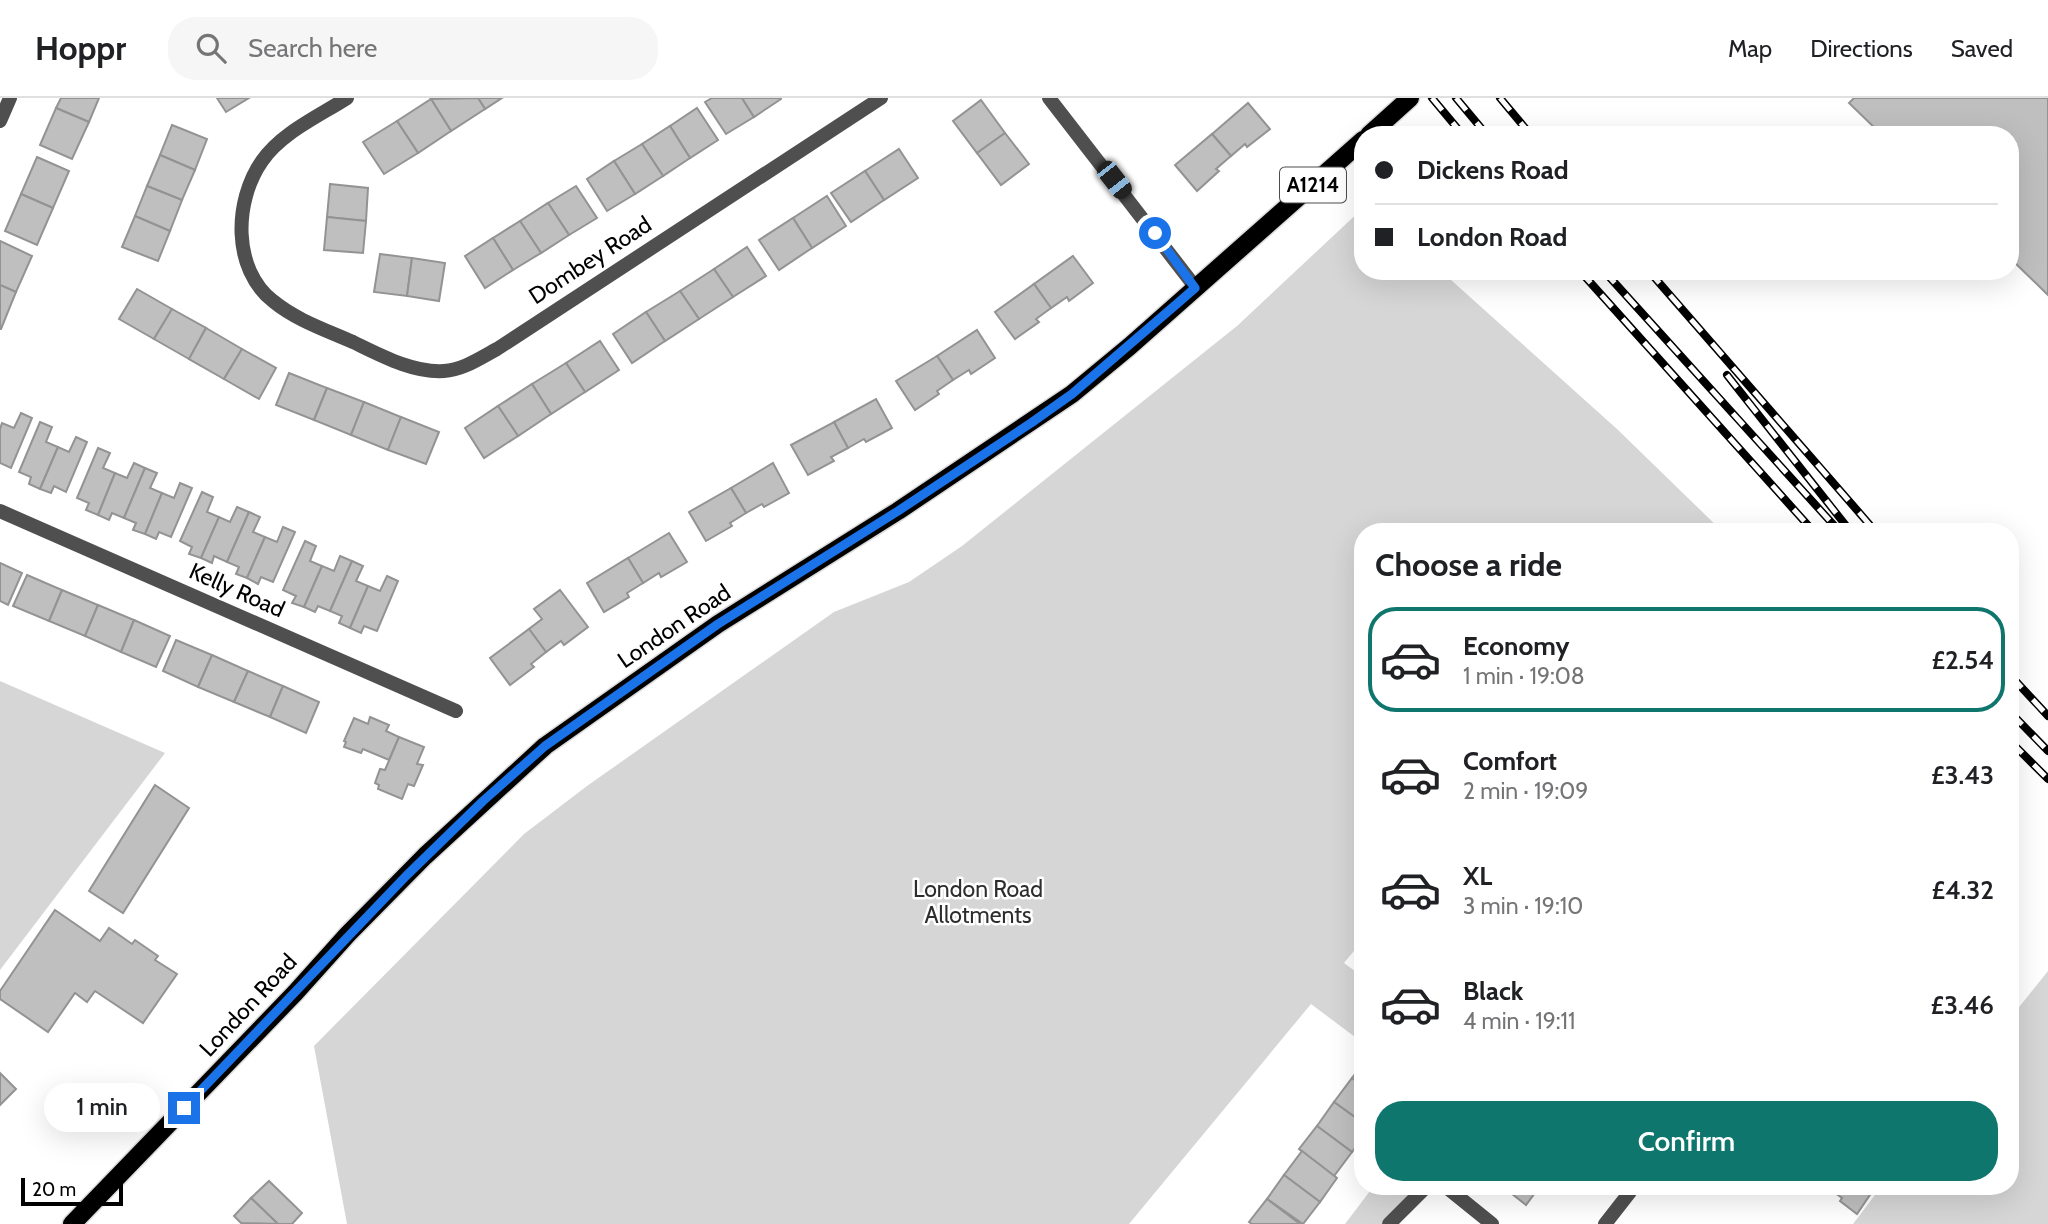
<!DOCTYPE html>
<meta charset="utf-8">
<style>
:root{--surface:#fff;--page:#f6f6f6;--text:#202124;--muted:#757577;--line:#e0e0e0;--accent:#0f766e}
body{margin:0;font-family:Cabin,sans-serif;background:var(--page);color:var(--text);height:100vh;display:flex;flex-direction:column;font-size:26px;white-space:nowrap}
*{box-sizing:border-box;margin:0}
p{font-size:23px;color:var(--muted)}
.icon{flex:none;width:38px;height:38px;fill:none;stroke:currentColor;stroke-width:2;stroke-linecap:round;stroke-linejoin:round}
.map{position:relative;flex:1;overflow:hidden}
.details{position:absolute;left:1354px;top:425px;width:665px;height:672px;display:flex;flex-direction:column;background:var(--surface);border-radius:28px;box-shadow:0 7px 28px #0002}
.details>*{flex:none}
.hud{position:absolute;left:1354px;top:28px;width:665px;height:154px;border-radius:28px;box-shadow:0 7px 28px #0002;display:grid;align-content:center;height:154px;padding:0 21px;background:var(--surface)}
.scale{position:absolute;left:21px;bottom:18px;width:102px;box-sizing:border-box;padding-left:7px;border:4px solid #000;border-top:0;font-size:19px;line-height:24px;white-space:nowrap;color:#000;-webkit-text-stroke:5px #fff;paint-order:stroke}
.end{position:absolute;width:32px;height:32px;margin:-16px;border:9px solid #1a73e8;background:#fff;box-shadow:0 0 0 4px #fff}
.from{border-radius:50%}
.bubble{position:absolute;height:49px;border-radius:24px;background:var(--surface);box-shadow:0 7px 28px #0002;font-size:23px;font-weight:600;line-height:49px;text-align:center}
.car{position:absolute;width:21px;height:42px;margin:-21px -10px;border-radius:9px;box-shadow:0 0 5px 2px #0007;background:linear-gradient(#222 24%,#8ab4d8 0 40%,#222 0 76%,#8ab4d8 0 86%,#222 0)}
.hud b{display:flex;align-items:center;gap:24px;height:66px;font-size:26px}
.hud b+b{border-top:2px solid var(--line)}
.hud i{width:18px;height:18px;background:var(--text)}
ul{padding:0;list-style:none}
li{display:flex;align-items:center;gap:21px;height:105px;margin:0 14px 10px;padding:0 7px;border:4px solid transparent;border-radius:28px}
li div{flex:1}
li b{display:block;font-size:26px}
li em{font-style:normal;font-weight:600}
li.selected{border-color:var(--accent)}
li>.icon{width:63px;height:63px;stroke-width:1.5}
h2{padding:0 21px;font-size:32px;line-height:84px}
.action{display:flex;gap:14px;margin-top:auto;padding:14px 21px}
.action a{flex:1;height:80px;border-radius:28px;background:var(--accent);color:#fff;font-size:28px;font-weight:600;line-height:80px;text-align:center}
header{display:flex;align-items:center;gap:42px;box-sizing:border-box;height:98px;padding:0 35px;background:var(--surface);border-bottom:2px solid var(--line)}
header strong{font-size:33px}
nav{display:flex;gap:38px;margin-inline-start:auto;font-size:24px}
.search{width:490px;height:63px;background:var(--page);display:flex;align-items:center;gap:18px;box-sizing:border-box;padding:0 24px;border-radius:28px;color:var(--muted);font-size:26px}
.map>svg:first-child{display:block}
.green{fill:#d6d6d6}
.building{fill:#bfbfbf;stroke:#939393;stroke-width:2}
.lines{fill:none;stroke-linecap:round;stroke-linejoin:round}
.primary-casing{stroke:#dbdbdb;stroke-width:21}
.minor{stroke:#4f4f4f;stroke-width:14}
.primary{stroke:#000;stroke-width:18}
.rail-casing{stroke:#000;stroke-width:8}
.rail{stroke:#fff;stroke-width:5;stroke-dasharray:16;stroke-linecap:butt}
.route{stroke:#1a73e8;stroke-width:9}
.labels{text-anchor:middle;stroke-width:5;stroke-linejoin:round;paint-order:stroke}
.shield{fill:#fff;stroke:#4c4c4c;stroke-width:2}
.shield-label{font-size:21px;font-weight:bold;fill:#000}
.street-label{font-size:23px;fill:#000;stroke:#fff}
.park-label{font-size:23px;fill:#2d2d2d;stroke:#fff}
</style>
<header>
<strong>Hoppr</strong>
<div class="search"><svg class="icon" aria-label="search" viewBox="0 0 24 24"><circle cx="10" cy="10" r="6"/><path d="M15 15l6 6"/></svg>Search here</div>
<nav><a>Map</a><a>Directions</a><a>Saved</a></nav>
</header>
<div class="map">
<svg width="2048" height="1126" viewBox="0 0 2048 1126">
<rect width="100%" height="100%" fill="#fff"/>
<g class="green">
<polygon points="1363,110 1363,173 1441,173 1617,331 1723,434 1363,434 1363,842 1344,865 1363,879 1363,945 1311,906 1129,1126 347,1126 314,948 524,736 587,688 834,514 909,484 962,448 1237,228"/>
<polygon points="0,583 165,655 0,872"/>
<polygon points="2048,873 2048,1126 1853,1126 1881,1089 2011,1088 2011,919"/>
<polygon points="1373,1089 1427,1089 1389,1126 1345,1126"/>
</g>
<g class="building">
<polygon points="61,0 99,0 89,24 56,10"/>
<polygon points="217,0 249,0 226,14"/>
<polygon points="478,0 502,0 485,11"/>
<polygon points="478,0 485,11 451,33 431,1"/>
<polygon points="712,0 742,0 754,19 726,36 705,4"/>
<polygon points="742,0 781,0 781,1 754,19"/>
<polygon points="1854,0 2048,0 2048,197 2011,161 2011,37 1882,37 1849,5"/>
<polygon points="431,1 451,33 418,55 397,23"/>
<polygon points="981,2 1005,35 977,55 953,23"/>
<polygon points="1248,5 1270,31 1247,49 1245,46 1231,58 1212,36"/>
<polygon points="56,10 89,24 72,61 40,47"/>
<polygon points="697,10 718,42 690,60 670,28"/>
<polygon points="397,23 418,55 384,76 363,44"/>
<polygon points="172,27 207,41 195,72 160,57"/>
<polygon points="670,28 690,60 663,78 642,46"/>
<polygon points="1005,35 1029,66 1001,87 977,55"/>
<polygon points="1212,36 1231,58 1216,71 1219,73 1197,93 1175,67"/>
<polygon points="642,46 663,78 635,96 614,63"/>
<polygon points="899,51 918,80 884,102 865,73"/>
<polygon points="160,57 195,72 182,102 147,88"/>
<polygon points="37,59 69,73 53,110 21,96"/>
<polygon points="614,63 635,96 607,113 587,81"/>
<polygon points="865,73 884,102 851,124 831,95"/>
<polygon points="330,86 368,90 366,123 327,119"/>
<polygon points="147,88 182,102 170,133 135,118"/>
<polygon points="576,88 597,120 569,137 548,105"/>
<polygon points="21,96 53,110 37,147 5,133"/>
<polygon points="827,98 846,128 812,150 793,120"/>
<polygon points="548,105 569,137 541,155 520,123"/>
<polygon points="135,118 170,133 158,163 122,149"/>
<polygon points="327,119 366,123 363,155 324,152"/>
<polygon points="793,120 812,150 779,172 759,142"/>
<polygon points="520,123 541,155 513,172 493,140"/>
<polygon points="493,140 513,172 485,190 465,158"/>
<polygon points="0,143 32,158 16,194 0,187"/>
<polygon points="747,149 766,178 733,199 714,171"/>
<polygon points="380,156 412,160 407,198 374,194"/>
<polygon points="1073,158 1093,185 1069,203 1067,199 1051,210 1034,186"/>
<polygon points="412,160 445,165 439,203 407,198"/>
<polygon points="714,171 733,199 699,221 680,193"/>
<polygon points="1034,186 1051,210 1036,221 1039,224 1015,241 995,214"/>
<polygon points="0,187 16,194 1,231 0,231"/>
<polygon points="137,191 172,211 154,241 119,221"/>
<polygon points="680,193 699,221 665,243 646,214"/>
<polygon points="172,211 206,230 189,261 154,241"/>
<polygon points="646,214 665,243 632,265 613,236"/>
<polygon points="206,230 242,251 224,281 189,261"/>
<polygon points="977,232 995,260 971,276 969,272 953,282 937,258"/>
<polygon points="600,243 619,272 585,294 566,265"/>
<polygon points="242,251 276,270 259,301 224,281"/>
<polygon points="937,258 953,282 937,293 939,296 915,312 896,283"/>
<polygon points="566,265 585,294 551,316 532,286"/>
<polygon points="289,275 327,290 314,322 276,307"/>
<polygon points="532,286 551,316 518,338 498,308"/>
<polygon points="327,290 364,304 351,337 314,322"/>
<polygon points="876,301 892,330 866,344 864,341 848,350 834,324"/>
<polygon points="364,304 401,319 388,352 351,337"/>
<polygon points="498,308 518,338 484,360 465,330"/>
<polygon points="21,315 32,320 11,370 0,365 0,331 2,325 14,330"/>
<polygon points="401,319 439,334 426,366 388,352"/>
<polygon points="40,324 52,329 46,344 58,349 40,391 29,386 31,379 19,374"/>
<polygon points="834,324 848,350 831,359 834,363 808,377 791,347"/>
<polygon points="76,339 87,344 66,394 54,388 51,395 40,391 58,349 69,354"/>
<polygon points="98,350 110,355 103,370 115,375 98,417 86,412 89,405 77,400"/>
<polygon points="134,365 145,370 124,420 112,415 109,422 98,417 115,375 127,380"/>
<polygon points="773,365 789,395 764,409 762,406 746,415 731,390"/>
<polygon points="145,370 157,375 150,390 162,395 145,436 133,432 136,425 124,420"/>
<polygon points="180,385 192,390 171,439 159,434 156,441 145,436 162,395 174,400"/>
<polygon points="731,390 746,415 730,425 732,428 706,443 689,414"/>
<polygon points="202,394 213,399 207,414 219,419 201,460 189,456 192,449 180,443"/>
<polygon points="237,409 249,414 227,464 214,458 212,465 201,460 219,419 230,424"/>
<polygon points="249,414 260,419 253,434 265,439 247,480 236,476 239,469 227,464"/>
<polygon points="283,429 295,434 273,484 261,479 258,486 247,480 265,439 277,444"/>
<polygon points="669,435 687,464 661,479 659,475 643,485 628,460"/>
<polygon points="305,443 316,448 310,463 322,468 304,509 292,505 296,498 283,492"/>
<polygon points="340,458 352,463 330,513 318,508 315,514 304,509 322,468 334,473"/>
<polygon points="628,460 643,485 627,495 629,499 604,514 587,485"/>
<polygon points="352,463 363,468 356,483 368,488 350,530 339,525 342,518 330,513"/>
<polygon points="0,465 22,475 8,507 0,503"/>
<polygon points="27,477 62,492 49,523 13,508"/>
<polygon points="387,478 398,483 377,533 364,528 361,535 350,530 368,488 380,493"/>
<polygon points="62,492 98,507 85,538 49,523"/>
<polygon points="560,492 588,529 564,547 561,543 546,554 529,531 542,521 534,511"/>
<polygon points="98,507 134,522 121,554 85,538"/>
<polygon points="134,522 170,538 156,569 121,554"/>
<polygon points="529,531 546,554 531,566 534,569 510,587 490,560"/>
<polygon points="176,542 212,557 198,589 163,573"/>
<polygon points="212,557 248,573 234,604 198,589"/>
<polygon points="248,573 283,588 270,619 234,604"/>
<polygon points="283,588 319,604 306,635 270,619"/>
<polygon points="370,619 389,627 386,633 399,639 389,662 363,651 361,655 344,649 346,644 344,643 354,620 368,626"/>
<polygon points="399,639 424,649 417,666 423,667 414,688 408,686 402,701 378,691 379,687 375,685 380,671 385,672"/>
<polygon points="155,687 189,710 123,815 89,793"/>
<polygon points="55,812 100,843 109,830 132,846 135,842 158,858 155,862 177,876 143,925 95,893 87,904 75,895 48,934 0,901 0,893"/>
<polygon points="1363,965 1363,989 1352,980"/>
<polygon points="0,975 16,991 0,1007"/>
<polygon points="1352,980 1363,989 1363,1025 1334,1004"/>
<polygon points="1334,1004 1363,1025 1363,1039 1352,1054 1317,1028"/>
<polygon points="1317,1028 1352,1054 1334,1078 1299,1051"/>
<polygon points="1302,1053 1337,1080 1320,1104 1284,1077"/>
<polygon points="1284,1077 1320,1104 1303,1126 1267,1101"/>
<polygon points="269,1083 302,1115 292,1126 278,1126 251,1100"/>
<polygon points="1502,1088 1540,1088 1526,1107"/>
<polygon points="1876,1088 1857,1116 1840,1103 1842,1100 1827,1089"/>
<polygon points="251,1100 278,1126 241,1125 234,1118"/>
<polygon points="1267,1101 1300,1126 1252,1126 1249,1124"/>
</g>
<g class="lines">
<g class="primary-casing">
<g id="primary">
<polyline points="1369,37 1410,0"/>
<polyline points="72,1126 295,895 348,836 425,758 545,648 718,526 898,413 1072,296 1130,248 1363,42"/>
</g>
</g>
<g class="minor">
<path d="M347 0C319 18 281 35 262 63 234 103 232 171 273 203 296 222 326 232 353 244 380 257 413 275 444 273 463 272 480 260 497 251L881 0"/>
<polyline points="1049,0 1196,190"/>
<polyline points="0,23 10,0"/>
<polyline points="0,413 456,613"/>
<polyline points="1445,1088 1492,1126"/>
<polyline points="1389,1126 1427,1088"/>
<polyline points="1605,1126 1630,1094"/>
</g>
<use href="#primary" class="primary"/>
<g class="rail-casing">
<g id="rail">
<polyline points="1432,0 1463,37"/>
<polyline points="1456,0 1487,37"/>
<polyline points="1500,0 1531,37"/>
<polyline points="1580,173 1814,434"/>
<polyline points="1604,173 1840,434"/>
<polyline points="1649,173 1876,434"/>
<polyline points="1727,277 1851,434"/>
<polyline points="2011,578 2048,618"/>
<polyline points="2011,615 2048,653"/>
<polyline points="2011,644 2048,681"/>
</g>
</g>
<use href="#rail" class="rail"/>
</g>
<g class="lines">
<polyline class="route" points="184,1010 406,778 483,703 545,648 718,526 898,413 1031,325 1072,296 1179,204 1195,190 1155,135"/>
</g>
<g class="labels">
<rect class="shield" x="1280" y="69.5" width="66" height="35" rx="5"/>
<g class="shield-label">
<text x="1313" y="94">A1214</text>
</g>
<g class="street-label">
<text transform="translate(590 162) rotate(-33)" y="8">Dombey Road</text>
<text transform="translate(237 492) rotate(24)" y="8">Kelly Road</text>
<text transform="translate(674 528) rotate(-34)" y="8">London Road</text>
<text transform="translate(248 907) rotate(-47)" y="8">London Road</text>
</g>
<g class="park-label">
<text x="978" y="799">London Road<tspan x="978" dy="26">Allotments</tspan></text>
</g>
</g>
</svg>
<div class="scale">20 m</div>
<i class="end from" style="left:1155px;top:135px"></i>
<i class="end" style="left:184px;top:1010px"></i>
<div class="bubble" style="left:44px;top:985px;width:116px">1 min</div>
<i class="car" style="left:1114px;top:82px;rotate:142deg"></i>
<div class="hud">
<b><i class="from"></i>Dickens Road</b>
<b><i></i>London Road</b>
</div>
<section class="details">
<h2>Choose a ride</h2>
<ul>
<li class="selected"><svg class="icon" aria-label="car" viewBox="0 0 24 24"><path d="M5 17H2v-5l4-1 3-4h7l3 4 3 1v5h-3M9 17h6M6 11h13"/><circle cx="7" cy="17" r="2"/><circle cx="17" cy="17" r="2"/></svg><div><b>Economy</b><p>1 min · 19:08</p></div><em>£2.54</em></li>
<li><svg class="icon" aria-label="car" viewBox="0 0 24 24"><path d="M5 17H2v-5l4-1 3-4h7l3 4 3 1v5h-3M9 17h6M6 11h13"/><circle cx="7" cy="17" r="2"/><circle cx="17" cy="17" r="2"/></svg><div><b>Comfort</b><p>2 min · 19:09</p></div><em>£3.43</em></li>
<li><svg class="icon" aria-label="car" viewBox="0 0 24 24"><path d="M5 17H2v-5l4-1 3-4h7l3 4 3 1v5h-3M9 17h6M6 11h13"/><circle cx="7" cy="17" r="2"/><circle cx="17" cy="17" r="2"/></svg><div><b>XL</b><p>3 min · 19:10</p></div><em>£4.32</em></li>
<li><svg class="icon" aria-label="car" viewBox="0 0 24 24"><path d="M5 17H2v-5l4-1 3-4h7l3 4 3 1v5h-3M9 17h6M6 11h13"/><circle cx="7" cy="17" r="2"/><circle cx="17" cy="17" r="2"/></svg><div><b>Black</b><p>4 min · 19:11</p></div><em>£3.46</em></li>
</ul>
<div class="action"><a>Confirm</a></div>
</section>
</div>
